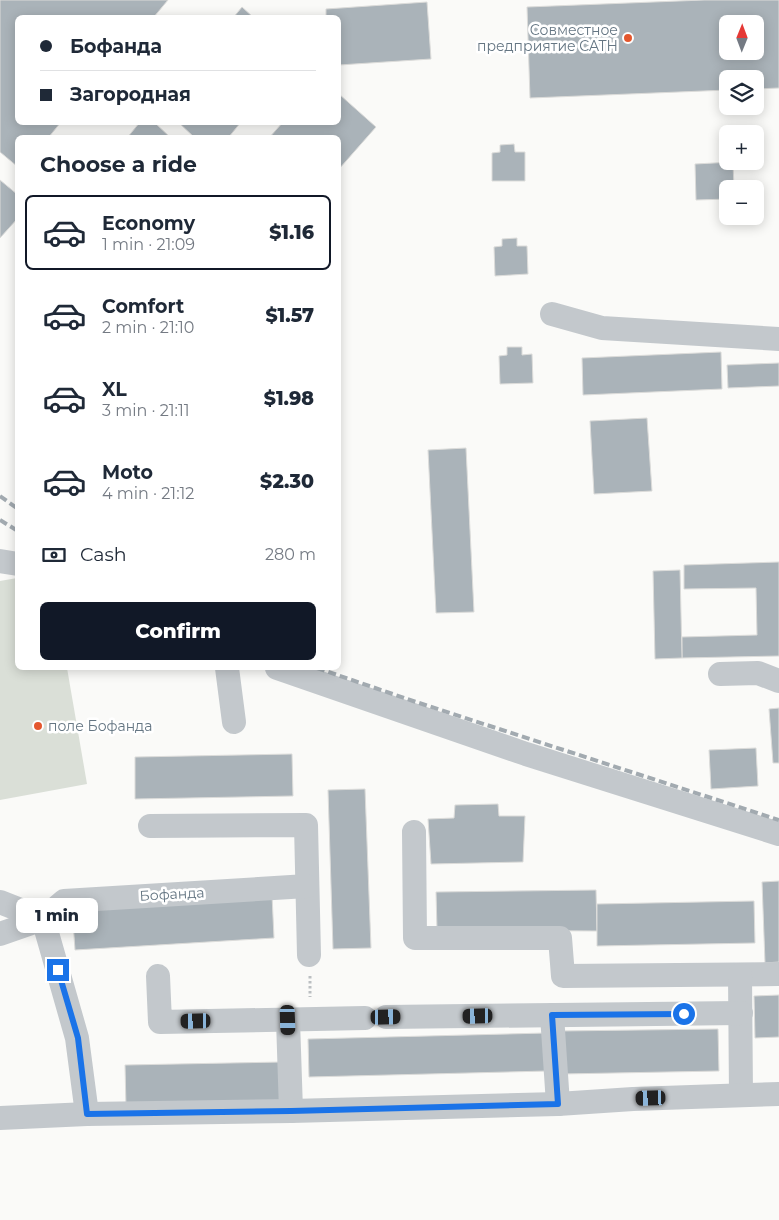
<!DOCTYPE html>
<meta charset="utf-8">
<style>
:root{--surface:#fff;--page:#f2f2f3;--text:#1f2937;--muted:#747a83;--line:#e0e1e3;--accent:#111827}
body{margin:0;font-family:Montserrat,sans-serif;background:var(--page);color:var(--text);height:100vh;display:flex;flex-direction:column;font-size:19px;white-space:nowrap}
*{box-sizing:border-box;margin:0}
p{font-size:16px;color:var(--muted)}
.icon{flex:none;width:28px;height:28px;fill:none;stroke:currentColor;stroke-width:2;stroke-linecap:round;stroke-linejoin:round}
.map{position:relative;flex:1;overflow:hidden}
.side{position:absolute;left:15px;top:135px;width:326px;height:535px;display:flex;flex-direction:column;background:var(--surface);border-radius:8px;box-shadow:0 2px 12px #0003}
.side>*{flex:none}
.banner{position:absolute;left:15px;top:15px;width:326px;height:110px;border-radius:8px;box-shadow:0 2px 12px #0003;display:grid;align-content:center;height:110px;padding:0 25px;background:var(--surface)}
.needle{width:32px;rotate:1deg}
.buttons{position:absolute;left:719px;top:15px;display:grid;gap:10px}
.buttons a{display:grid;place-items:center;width:45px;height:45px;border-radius:8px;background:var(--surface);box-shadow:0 2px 12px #0003;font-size:25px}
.end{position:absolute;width:22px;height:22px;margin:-11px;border:6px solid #1a73e8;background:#fff;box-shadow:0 0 0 2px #fff}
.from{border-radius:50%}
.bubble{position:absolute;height:35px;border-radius:8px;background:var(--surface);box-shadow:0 2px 12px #0003;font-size:16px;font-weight:800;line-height:35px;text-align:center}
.car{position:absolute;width:15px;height:30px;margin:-15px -8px;border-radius:6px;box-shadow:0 0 4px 1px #0007;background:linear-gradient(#222 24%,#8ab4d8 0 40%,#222 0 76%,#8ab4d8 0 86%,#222 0)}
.banner b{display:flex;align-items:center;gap:18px;height:48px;font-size:19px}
.banner b+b{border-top:1px solid var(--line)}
.banner i{width:12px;height:12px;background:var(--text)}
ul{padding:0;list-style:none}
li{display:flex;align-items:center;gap:15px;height:75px;margin:0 10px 8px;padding:0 15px;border:2px solid transparent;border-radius:8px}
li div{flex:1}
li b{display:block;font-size:19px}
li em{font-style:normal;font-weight:800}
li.active{border-color:var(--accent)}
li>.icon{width:45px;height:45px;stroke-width:1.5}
h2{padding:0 25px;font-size:22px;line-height:60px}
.pay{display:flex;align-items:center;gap:12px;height:55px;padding:0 25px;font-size:19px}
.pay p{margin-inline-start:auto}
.cta{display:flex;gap:10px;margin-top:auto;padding:10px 25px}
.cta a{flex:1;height:58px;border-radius:8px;background:var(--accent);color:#fff;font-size:20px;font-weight:800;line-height:58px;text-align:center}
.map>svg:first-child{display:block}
.green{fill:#dadfd7}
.building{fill:#aab3b9;stroke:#dcdcda;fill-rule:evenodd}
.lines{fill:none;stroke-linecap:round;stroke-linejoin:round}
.path{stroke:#bbbfc2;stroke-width:3;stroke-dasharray:2.5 2.5;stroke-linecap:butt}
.minor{stroke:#c3c8cc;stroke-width:24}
.rail{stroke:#a2aab0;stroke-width:4;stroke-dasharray:8 4;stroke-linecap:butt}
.route{stroke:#1a73e8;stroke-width:6}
.poi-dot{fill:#e4572e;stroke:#fff;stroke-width:2}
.labels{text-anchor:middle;stroke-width:5;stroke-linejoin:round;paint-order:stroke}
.poi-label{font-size:14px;fill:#657683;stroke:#fff;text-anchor:end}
.street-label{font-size:14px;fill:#657683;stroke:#fff}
</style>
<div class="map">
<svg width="779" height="1220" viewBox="0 0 779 1220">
<rect width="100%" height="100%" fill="#fafaf8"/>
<polygon class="green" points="17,578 18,668 67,668 87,784 0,800 0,581"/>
<g class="building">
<polygon points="0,0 168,0 153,18 18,18 18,122 61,122 48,138 18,138 18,167 0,152"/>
<path d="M704 0H779V88L755 89V79H728V90L530 98 527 7ZM728 24H755V51H728Z"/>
<polygon points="427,2 431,59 339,65 339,18 326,18 326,9"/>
<polygon points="242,7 254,18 233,18"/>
<polygon points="339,94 376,127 339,169 339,138 269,138 283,122 339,122"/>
<polygon points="140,122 154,122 171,138 127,138"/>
<polygon points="178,122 241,122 228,138 195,138"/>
<polygon points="514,144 515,152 525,152 525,181 492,181 492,153 500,152 500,145"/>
<polygon points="733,162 734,189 728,189 728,199 696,200 695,164"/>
<polygon points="0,180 18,195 18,218 0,238"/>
<polygon points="517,238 517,246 527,246 528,274 495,276 494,247 502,246 502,239"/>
<polygon points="507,347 522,347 522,355 532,354 533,383 500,384 499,356 507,355"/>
<polygon points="721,352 722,389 583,395 582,358"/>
<polygon points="779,363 779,386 728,388 727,365"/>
<polygon points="647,418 652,491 594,494 590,421"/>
<polygon points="466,448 474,612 436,613 428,450"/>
<polygon points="779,562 779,656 682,658 682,637 757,635 756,588 684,589 684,565"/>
<polygon points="680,570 682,658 655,659 653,571"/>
<polygon points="779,708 779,763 773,763 769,709"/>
<polygon points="756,748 758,786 711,789 709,750"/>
<polygon points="292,754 293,796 135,799 135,757"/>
<polygon points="365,789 371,948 333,949 328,790"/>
<polygon points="498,804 499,816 525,816 523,862 431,864 428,819 454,818 455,805"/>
<polygon points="779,881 779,962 765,963 762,882"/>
<polygon points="596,890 597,931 437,930 436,892"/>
<polygon points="272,895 274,938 75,950 72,907"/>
<polygon points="754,901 755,943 597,946 597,904"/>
<polygon points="779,995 779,1037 755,1038 754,996"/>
<polygon points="718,1029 719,1071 561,1074 560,1031"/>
<polygon points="546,1033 547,1071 309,1077 308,1039"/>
<polygon points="282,1062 283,1104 126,1107 125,1065"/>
</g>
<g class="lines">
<polyline class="path" points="310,976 310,997"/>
<g class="minor">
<polyline points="552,314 602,328 779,339"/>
<polyline points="0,561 18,564"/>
<polyline points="227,668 234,722"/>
<polyline points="277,668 526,754 779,834"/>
<polyline points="720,674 758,673 779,681"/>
<polyline points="150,826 306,825 309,955"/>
<polyline points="414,832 415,938 560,938 563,976 779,974"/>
<polyline points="0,902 43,919 77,1038 87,1114"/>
<polyline points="0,934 43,919 64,901 307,886"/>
<polyline points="740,975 741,1095"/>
<polyline points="158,976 160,1022 365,1018"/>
<polyline points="552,1015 558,1104"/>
<polyline points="386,1017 741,1013"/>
<polyline points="288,1020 291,1111"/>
<polyline points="0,1118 87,1114 291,1111 558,1104 633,1099 779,1094"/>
</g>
<g class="rail">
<polyline points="0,496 18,509"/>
<polyline points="0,520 18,531"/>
<polyline points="317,668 413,701 779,820"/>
</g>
</g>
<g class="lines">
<polyline class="route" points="58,970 78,1038 87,1114 291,1111 558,1104 552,1015 684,1014"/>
</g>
<g class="poi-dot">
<circle cx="628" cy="38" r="5"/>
<circle cx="38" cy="726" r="5"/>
</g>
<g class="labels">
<g class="poi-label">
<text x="618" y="35">Совместное<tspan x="618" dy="16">предприятие CATH</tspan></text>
<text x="48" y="731" text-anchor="start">поле Бофанда</text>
</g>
<g class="street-label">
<text transform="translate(172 894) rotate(-3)" y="5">Бофанда</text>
</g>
</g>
</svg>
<div class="buttons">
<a><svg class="needle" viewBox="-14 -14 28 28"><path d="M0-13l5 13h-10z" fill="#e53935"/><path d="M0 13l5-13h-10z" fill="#747a83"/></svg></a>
<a><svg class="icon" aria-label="layers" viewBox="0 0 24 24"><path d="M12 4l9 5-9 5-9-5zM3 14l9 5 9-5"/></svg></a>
<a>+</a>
<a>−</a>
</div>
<i class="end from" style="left:684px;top:1014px"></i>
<i class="end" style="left:58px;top:970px"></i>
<div class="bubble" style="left:16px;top:898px;width:82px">1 min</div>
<i class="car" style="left:478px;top:1016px;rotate:269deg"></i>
<i class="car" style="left:386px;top:1017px;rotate:89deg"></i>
<i class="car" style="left:288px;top:1020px;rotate:178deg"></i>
<i class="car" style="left:196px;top:1021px;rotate:269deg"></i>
<i class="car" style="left:651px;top:1098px;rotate:268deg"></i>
<div class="banner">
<b><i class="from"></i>Бофанда</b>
<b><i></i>Загородная</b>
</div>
<section class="side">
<h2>Choose a ride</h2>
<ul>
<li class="active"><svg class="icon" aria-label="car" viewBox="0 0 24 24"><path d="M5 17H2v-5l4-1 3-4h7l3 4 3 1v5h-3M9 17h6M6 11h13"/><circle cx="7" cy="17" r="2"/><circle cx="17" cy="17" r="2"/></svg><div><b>Economy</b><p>1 min · 21:09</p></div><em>$1.16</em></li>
<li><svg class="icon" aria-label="car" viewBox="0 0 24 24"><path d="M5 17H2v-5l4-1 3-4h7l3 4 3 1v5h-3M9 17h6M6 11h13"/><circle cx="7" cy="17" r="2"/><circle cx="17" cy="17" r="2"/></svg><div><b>Comfort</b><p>2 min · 21:10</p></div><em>$1.57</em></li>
<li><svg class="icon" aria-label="car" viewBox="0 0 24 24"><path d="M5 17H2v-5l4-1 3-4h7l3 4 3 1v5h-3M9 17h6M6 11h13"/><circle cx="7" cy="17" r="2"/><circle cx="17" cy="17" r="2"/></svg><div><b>XL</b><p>3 min · 21:11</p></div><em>$1.98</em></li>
<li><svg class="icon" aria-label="car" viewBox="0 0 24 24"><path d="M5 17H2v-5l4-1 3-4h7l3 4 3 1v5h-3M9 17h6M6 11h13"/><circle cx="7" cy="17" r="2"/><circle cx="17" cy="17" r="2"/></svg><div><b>Moto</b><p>4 min · 21:12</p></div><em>$2.30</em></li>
</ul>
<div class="pay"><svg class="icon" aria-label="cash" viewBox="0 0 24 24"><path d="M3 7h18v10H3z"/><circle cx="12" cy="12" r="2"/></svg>Cash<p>280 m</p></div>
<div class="cta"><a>Confirm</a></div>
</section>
</div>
